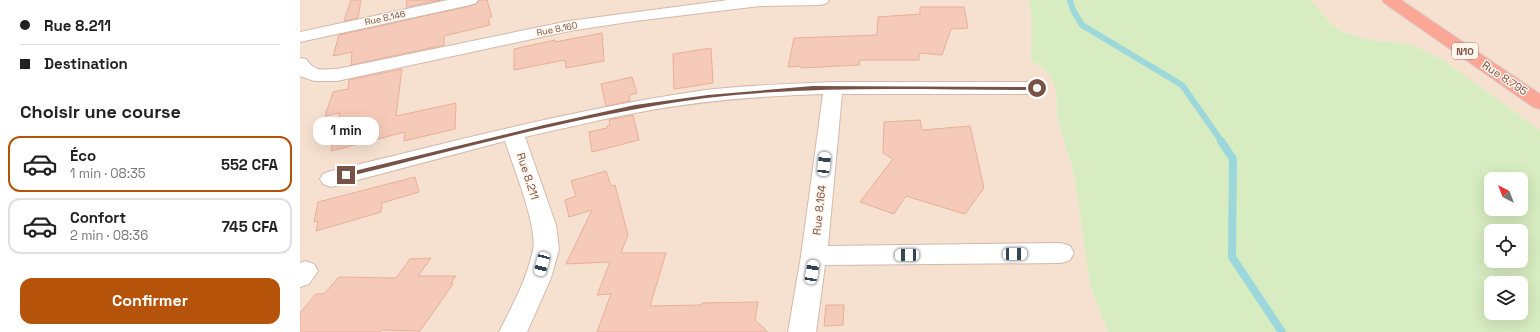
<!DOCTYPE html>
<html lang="fr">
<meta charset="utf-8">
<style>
:root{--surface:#fff;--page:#f6f6f6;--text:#222;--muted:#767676;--line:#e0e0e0;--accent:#b45309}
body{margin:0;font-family:"Space Grotesk",sans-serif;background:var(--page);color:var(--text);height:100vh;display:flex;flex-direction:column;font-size:15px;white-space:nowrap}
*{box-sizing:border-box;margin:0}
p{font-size:13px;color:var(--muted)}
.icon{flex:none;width:22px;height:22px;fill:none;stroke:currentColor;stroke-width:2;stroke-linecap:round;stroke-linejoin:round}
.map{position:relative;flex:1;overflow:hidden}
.drawer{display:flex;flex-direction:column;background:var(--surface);width:300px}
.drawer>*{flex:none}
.banner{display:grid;align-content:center;height:88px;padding:0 20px;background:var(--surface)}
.needle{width:26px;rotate:318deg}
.controls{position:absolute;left:1184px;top:172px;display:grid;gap:8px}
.controls a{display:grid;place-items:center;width:44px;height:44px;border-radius:8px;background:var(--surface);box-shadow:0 4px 16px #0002;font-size:20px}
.end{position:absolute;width:18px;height:18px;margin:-9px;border:5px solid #775347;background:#fff;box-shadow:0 0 0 2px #fff}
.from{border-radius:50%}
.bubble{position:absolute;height:28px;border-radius:12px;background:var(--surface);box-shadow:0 4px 16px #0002;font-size:13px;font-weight:700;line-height:28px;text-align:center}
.car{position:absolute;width:12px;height:24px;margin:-12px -6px;border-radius:5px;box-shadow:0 0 3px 1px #0007;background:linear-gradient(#fff 24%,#345 0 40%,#fff 0 76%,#345 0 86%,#fff 0)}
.banner b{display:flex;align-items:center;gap:14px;height:38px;font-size:15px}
.banner b+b{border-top:1px solid var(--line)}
.banner i{width:10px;height:10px;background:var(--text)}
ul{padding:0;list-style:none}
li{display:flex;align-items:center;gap:12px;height:56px;margin:0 8px 6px;padding:0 12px;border:2px solid var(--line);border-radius:12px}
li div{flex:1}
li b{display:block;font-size:15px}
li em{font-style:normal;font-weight:700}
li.current{border-color:var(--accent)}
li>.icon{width:36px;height:36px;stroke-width:1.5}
h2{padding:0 20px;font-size:18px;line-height:48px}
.primary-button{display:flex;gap:8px;margin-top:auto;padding:8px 20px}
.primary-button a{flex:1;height:46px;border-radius:12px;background:var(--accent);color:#fff;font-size:16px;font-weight:700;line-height:46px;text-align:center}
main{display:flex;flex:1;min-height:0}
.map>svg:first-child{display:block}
.residential{fill:#f6e1d1}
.green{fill:#d7ecc0;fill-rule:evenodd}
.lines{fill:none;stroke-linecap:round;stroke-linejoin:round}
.stream-far1{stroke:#9cd8db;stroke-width:6}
.stream{stroke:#9cd8db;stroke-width:8}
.building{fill:#f5cab9;stroke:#e9ae98}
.minor-casing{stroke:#d2b9ab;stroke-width:2}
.highway-casing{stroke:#d9cfcb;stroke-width:2}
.minor{fill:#fff;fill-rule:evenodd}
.highway{fill:#fca696;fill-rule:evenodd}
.route{fill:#775347}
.labels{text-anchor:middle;stroke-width:3;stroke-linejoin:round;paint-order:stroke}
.far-street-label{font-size:9px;fill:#775347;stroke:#fff5eb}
.shield{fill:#fff5eb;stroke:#a08478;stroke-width:1}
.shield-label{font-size:10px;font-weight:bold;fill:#775347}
.street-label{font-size:11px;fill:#775347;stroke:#fff5eb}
</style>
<main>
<section class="drawer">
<div class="banner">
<b><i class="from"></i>Rue 8.211</b>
<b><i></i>Destination</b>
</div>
<h2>Choisir une course</h2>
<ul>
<li class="current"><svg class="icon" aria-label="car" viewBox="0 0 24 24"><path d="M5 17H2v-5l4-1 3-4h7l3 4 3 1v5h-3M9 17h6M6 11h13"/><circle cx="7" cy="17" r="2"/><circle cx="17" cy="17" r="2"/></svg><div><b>Éco</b><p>1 min · 08:35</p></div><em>552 CFA</em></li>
<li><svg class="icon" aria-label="car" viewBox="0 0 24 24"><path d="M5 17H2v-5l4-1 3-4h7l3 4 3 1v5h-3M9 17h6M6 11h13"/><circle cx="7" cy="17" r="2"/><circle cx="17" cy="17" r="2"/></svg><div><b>Confort</b><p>2 min · 08:36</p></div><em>745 CFA</em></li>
</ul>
<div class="primary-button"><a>Confirmer</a></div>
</section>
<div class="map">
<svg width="1240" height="332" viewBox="0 0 1240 332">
<rect width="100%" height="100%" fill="#fef0e3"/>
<g class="residential">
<polygon points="0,0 728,0 731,9 731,60 749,73 756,89 757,117 774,174 790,285 808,332 0,332"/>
<polygon points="1011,0 1240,0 1240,130 1143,60 1123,50 1109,44 1066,39 1041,31 1031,24"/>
</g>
<path class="green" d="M728 0H1011L1031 24 1041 31 1066 39 1109 44 1123 50 1143 60 1240 130V332H808L790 285 774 174 757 117 756 89 749 73 731 60V9ZM1191 179H1221V209H1191ZM1191 231H1221V261H1191ZM1191 283H1221V313H1191Z"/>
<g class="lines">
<polyline class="stream-far1" points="770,0 773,10 782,25 882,85 922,142"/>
<polyline class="stream" points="921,141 933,159 932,257 982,332"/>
</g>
<g class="building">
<polygon points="51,0 61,0 58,18 44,21"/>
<polygon points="107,0 141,0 106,7"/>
<polygon points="179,0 187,0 192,17 188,18 190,25 144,36 144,45 51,65 52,52 33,56 39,35 170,6 176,4"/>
<polygon points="620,7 664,7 668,28 651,29 642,55 619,53 619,60 560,60 559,65 501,68 501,66 488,67 494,38 577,35 578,17 620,14"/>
<polygon points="302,33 304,61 266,68 265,60 214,70 214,49 255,40 255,42"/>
<polygon points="411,48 413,83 374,89 373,54"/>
<polygon points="102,69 96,116 156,103 155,129 104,141 105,132 31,151 40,113 25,116 33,92 48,89 49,80"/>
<polygon points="332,77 337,93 329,95 330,101 306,106 301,84"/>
<polygon points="333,115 339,140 292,152 289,132 307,128 307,126 310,125 309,120"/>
<polygon points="620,120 622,130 670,126 684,188 665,214 606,196 594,214 560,202 593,159 583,153 584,122"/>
<polygon points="306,171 311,186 315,185 328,235 321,253 366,253 350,306 401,305 402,303 458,302 455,320 468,332 297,332 311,294 297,295 310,262 266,264 292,210 269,217 265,200 276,196 271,181"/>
<polygon points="115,177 119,192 82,203 81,212 16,231 18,221 14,222 18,202"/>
<polygon points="131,258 118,276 156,276 151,283 153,284 120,331 81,330 80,332 0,332 0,313 16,294 24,294 39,277 96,278 110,259"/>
<polygon points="526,305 544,305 543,325 524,326"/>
</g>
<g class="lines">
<g class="minor-casing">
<g id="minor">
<polygon points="148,0 178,0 176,3 170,5 0,42 0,32"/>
<path d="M428 0H529L527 3 521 5 460 6 335 21 269 31 37 81H14L0 76V58L6 59C16 73 22 69 37 69L269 21Z"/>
<path d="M533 82H737L744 84 747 88 744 92 737 94H542L528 246 761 243 770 246 774 253 770 260 761 263 525 265 516 332H488L501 256 523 94C460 96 397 101 335 113 298 120 261 129 225 137L256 225 259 249 251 278 227 332H199C212 306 227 279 233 250 238 227 213 166 205 141L31 187 23 184 20 179 23 174 31 171C155 141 279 108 406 90 448 85 491 84 533 82Z"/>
<polygon points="5,261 14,264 18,271 9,284 0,287 0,263"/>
</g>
</g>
<g class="highway-casing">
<polygon id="highway" points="1082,0 1101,0 1240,94 1240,109 1233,107 1084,3"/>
</g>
<use href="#minor" class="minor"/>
<use href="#highway" class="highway"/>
</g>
<path class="route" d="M513 86 737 87 740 88 737 90C627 90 516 85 406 98 284 114 165 148 46 177L42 175 46 173 244 125 335 105 408 95Z"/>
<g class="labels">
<g class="far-street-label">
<text transform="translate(85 18) rotate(-12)" y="3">Rue 8.146</text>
<text transform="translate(257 29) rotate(-11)" y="3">Rue 8.160</text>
</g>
<rect class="shield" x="1152" y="43" width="26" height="16" rx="3"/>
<g class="shield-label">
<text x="1165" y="55">N10</text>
</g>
<g class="street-label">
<text transform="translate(1205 78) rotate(34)" y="4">Rue 8.795</text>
<text transform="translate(228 176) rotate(72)" y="4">Rue 8.211</text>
<text transform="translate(519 210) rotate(-84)" y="4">Rue 8.164</text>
</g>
</g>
</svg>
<div class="controls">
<a><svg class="needle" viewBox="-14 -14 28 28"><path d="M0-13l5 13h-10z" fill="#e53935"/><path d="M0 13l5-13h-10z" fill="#767676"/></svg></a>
<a><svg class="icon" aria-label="locate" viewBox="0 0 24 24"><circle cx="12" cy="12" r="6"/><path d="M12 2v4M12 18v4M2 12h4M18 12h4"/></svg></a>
<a><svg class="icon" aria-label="layers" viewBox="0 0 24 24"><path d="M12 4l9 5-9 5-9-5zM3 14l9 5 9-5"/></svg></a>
</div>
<i class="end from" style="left:737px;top:88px"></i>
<i class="end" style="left:46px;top:175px"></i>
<div class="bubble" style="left:13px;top:117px;width:66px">1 min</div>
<i class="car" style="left:524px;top:164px;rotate:6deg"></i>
<i class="car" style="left:715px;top:254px;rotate:89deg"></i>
<i class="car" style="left:607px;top:255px;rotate:269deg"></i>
<i class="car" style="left:242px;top:264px;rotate:195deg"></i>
<i class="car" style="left:512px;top:272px;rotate:9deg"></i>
</div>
</main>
